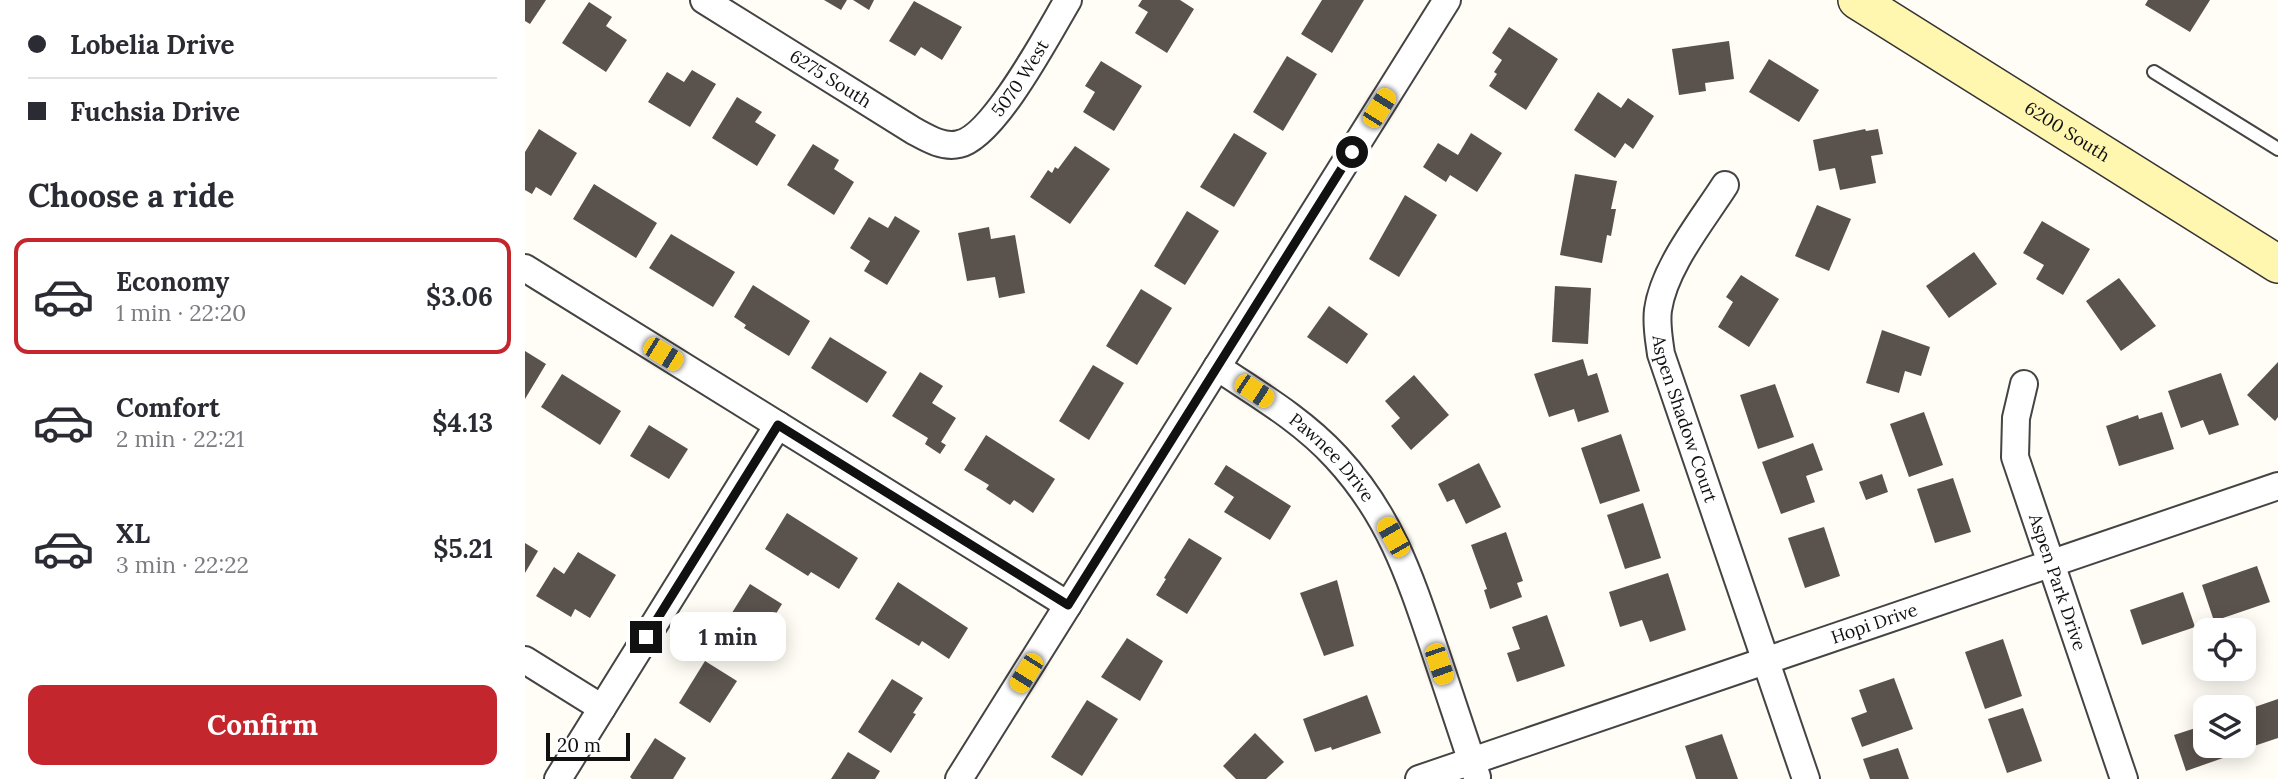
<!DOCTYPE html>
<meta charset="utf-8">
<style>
:root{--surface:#fff;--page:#f7f7f7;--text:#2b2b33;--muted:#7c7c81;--line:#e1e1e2;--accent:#c4262e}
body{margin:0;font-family:Lora,serif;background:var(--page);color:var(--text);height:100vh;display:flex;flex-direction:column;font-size:26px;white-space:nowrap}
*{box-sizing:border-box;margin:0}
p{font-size:23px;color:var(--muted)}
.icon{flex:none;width:38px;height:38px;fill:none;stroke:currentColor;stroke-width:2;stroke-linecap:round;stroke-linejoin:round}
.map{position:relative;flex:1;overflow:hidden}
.sheet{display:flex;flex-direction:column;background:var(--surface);width:525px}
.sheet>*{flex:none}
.hud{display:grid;align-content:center;height:154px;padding:0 28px;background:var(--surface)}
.fabs{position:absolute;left:1668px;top:618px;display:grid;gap:14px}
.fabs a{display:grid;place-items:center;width:63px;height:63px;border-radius:14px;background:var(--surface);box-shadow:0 4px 18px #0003;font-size:35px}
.scale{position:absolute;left:21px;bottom:18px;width:84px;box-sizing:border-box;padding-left:7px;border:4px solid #111;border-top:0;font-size:19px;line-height:24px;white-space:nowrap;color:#111;-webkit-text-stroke:5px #fff;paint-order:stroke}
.end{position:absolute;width:32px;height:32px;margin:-16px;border:9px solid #111;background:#fff;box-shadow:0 0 0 4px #fff}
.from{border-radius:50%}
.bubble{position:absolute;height:49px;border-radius:14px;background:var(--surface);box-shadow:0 4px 18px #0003;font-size:23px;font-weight:700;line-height:49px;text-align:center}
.car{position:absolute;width:21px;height:42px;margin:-21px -10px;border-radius:9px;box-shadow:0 0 5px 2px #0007;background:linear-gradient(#f5c518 24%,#345 0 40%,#f5c518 0 76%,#345 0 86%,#f5c518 0)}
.hud b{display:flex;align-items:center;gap:24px;height:66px;font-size:26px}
.hud b+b{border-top:2px solid var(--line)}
.hud i{width:18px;height:18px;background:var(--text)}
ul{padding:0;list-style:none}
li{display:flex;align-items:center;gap:21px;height:116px;margin:0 14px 10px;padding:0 14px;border:4px solid transparent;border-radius:14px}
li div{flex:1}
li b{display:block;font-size:26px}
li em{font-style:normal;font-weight:700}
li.active{border-color:var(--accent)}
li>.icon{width:63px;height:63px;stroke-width:1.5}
h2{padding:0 28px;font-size:32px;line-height:84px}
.cta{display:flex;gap:14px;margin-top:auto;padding:14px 28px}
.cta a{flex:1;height:80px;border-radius:14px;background:var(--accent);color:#fff;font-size:28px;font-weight:700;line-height:80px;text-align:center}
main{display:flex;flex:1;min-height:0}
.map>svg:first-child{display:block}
.building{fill:#5a524d}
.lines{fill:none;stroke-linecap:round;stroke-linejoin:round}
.lane-casing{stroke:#444;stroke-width:16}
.street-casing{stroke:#444;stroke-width:30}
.secondary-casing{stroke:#333;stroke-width:40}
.lane{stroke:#fff;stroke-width:12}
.street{stroke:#fff;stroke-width:26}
.secondary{stroke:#fff6b0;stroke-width:37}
.route{stroke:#111;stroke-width:9}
.labels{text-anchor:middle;stroke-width:7;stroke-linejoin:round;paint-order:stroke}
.street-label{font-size:18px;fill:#111;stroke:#fff}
</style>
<main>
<section class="sheet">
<div class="hud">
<b><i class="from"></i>Lobelia Drive</b>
<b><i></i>Fuchsia Drive</b>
</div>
<h2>Choose a ride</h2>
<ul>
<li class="active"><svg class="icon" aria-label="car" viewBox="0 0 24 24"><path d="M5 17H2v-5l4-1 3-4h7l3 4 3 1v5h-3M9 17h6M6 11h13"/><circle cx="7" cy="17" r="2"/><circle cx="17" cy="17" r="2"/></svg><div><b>Economy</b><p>1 min · 22:20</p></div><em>$3.06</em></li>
<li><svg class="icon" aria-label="car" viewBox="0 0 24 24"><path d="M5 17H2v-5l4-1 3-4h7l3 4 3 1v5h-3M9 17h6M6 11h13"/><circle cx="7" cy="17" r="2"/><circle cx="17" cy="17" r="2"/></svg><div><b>Comfort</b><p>2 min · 22:21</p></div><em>$4.13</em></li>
<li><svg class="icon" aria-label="car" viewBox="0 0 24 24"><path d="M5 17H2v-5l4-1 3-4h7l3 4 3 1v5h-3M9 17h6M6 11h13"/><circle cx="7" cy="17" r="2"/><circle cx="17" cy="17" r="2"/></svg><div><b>XL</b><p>3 min · 22:22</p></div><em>$5.21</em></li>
</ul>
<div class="cta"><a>Confirm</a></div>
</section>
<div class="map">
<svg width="1753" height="779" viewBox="0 0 1753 779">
<rect width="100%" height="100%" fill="#fffdf5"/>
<g class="building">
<polygon points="0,0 21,0 5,24 0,21"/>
<polygon points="299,0 322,0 316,10"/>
<polygon points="328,0 349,0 344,10"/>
<polygon points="617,0 655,0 669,9 642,53 610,33 623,12 613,6"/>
<polygon points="797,0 839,0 807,53 776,34"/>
<polygon points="1623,0 1685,0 1665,32 1620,5"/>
<polygon points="389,1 437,27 417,60 396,47 390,56 364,41"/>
<polygon points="64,2 87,17 81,26 102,40 81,72 37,43"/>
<polygon points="984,27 1033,59 1001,110 964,86 972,74 969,72 977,60 967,53"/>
<polygon points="1204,41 1209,79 1180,83 1181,91 1154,95 1147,49"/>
<polygon points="762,56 792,74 758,131 728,112"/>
<polygon points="1244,59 1294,90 1274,122 1224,92"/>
<polygon points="576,61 617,86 589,131 558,112 570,92 560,86"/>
<polygon points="167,70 191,84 165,127 123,102 142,72 159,82"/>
<polygon points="1073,92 1096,108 1103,98 1129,116 1108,149 1100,143 1090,158 1049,130"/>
<polygon points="212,97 237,112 230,122 251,135 232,166 187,138"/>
<polygon points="14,129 52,153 26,196 11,187 7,194 0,190 0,152"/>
<polygon points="1340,129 1341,131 1353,129 1358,154 1346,156 1351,183 1315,190 1310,168 1294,171 1288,140"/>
<polygon points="709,133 742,153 709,207 675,187"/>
<polygon points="946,133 977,153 952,192 925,175 921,182 898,167 913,143 933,155"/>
<polygon points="288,144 314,160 309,169 329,182 309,215 262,185"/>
<polygon points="550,146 585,169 545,224 505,197 523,170 527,173 530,167 533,169"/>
<polygon points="1050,174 1092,181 1086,209 1091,209 1086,236 1082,235 1077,263 1035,255"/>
<polygon points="69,184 132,223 111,258 48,219"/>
<polygon points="880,195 912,215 874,277 844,259"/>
<polygon points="1292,205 1326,219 1304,271 1270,256"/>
<polygon points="662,211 694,231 660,285 629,266"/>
<polygon points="370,216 395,231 362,285 339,271 345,261 325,248 344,217 363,228"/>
<polygon points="1517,221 1565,249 1538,295 1511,279 1519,265 1498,253"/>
<polygon points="464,227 466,239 490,235 500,293 474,298 470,277 442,281 433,233"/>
<polygon points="146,234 210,272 188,307 124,268"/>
<polygon points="1449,252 1472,284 1424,318 1401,286"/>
<polygon points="1216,275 1254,299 1224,347 1193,327 1208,302 1201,297"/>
<polygon points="1594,278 1631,326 1596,351 1561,301"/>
<polygon points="228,285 285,321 264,356 219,328 221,325 209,317"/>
<polygon points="1030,286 1066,288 1063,344 1027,342"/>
<polygon points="616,289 647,308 612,365 581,346"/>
<polygon points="804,306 843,334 822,364 782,337"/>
<polygon points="1357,330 1405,347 1396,376 1380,371 1374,393 1341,383"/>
<polygon points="305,337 362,372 342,403 286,368"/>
<polygon points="0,351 21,364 0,399"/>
<polygon points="1058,359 1063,376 1072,373 1084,412 1053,422 1049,409 1024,417 1009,374"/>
<polygon points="1753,362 1753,417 1750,421 1722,395"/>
<polygon points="568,365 599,383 564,440 534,421"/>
<polygon points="395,372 418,386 407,403 431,418 416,442 421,445 415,454 400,444 403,438 367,416"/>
<polygon points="1696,373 1714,425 1684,435 1678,420 1656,428 1643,391"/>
<polygon points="37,374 96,411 75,445 16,407"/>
<polygon points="889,375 924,415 886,450 866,426 875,418 860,401"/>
<polygon points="1250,384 1269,437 1233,449 1215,395"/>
<polygon points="1399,412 1418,465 1384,477 1365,424"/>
<polygon points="1637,412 1649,449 1594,466 1581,426 1613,415 1614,419"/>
<polygon points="124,425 163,449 144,479 105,456"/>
<polygon points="1096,434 1115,491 1075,504 1056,448"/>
<polygon points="461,435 530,479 508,513 489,500 485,505 461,489 464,485 439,470"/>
<polygon points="1288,443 1298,470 1281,476 1290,502 1256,514 1237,462"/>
<polygon points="954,463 976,507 941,524 929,499 922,502 913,484"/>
<polygon points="701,465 766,506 745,540 699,512 709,497 689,484"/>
<polygon points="1357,474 1363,492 1341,500 1334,482"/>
<polygon points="1428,478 1446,532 1410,543 1392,489"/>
<polygon points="1118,503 1136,558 1100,569 1082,515"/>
<polygon points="262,513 333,558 314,589 286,572 283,576 240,549"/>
<polygon points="1299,527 1315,576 1280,588 1263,538"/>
<polygon points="981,532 998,581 992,583 997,597 965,609 959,590 962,589 946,545"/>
<polygon points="664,538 697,558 662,614 631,595 641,579 639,578"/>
<polygon points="0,543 13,551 0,573"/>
<polygon points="53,552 91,575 65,618 50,609 46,617 11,596 29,567 39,574"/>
<polygon points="1732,566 1745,602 1689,621 1677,585"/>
<polygon points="1143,573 1161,630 1125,642 1117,620 1095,627 1084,592"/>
<polygon points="812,580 829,646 799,656 775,593"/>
<polygon points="373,582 443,628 424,659 397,641 394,646 350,619"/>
<polygon points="225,584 257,604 232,644 200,624"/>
<polygon points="1658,592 1670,627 1617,645 1605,610"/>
<polygon points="1022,615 1040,666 992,682 982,653 995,649 987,627"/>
<polygon points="602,638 638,661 615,701 576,677"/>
<polygon points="1478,639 1497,696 1460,709 1440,652"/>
<polygon points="180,661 212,681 185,723 154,703"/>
<polygon points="1369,678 1388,729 1337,747 1326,718 1342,712 1334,690"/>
<polygon points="367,679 398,698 388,713 391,714 366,753 333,732"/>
<polygon points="842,695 856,733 807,750 806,747 790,752 778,719"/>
<polygon points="1753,699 1753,738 1729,746 1718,711"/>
<polygon points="562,700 593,719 557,776 526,757"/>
<polygon points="1498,708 1517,761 1482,773 1463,719"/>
<polygon points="1680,725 1680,746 1713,746 1715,752 1661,771 1649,735"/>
<polygon points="730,733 759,762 741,779 711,779 698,766"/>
<polygon points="1197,734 1213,779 1171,779 1160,746"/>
<polygon points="130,738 161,758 148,779 107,779 105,777"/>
<polygon points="1373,748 1384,779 1345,779 1338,759"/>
<polygon points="323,752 355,771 350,779 306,779"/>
</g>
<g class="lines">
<g class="lane-casing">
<polyline id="lane" points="1629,72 1753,149"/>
</g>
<g class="street-casing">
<g id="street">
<path id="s1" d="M179 0 389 131C402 138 418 148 434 144 469 137 524 32 543 0"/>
<path id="s2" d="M1200 185C1177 221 1139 267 1133 310 1131 325 1134 339 1136 354L1281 779"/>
<polyline points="0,268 543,605"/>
<path id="s3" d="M692 367C734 395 777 420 811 457 864 514 884 574 908 645 923 689 937 733 952 777"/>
<path id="s4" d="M1499 384 1491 418 1490 457 1599 779"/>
<polyline points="0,660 77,708"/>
<polyline points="33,779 253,425"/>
<polyline points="434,779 922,0"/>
<path id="s5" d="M894 779 1753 486"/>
</g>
</g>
<g class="secondary-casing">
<g id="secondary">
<path id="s6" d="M1332 0 1753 264"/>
</g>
</g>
<use href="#lane" class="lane"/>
<use href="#street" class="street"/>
<use href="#secondary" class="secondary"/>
</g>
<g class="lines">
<polyline class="route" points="121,637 253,425 543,605 827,152"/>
</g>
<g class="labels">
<g class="street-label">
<text dy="6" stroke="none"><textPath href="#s1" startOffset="387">5070 West</textPath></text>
<text dy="6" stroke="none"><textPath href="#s1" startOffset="149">6275 South</textPath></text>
<text dy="6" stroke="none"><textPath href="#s6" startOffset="248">6200 South</textPath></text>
<text dy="6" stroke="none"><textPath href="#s2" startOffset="256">Aspen Shadow Court</textPath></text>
<text dy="6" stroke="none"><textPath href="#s3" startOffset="147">Pawnee Drive</textPath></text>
<text dy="6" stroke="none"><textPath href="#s4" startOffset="206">Aspen Park Drive</textPath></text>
<text dy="6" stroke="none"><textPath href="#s5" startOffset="481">Hopi Drive</textPath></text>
</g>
</g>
</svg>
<div class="fabs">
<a><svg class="icon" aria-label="locate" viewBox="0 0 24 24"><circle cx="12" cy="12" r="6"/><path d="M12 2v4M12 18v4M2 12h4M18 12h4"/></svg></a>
<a><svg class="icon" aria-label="layers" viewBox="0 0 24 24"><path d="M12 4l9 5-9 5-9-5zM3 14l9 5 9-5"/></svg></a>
</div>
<div class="scale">20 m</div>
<i class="end from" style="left:827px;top:152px"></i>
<i class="end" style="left:121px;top:637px"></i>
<div class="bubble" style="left:145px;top:612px;width:116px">1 min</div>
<i class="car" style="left:854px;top:108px;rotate:32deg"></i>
<i class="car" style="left:138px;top:354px;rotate:122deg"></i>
<i class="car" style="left:729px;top:391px;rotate:123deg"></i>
<i class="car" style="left:868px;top:537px;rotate:330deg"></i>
<i class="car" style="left:914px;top:664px;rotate:161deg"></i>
<i class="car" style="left:501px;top:673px;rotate:212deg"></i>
</div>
</main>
